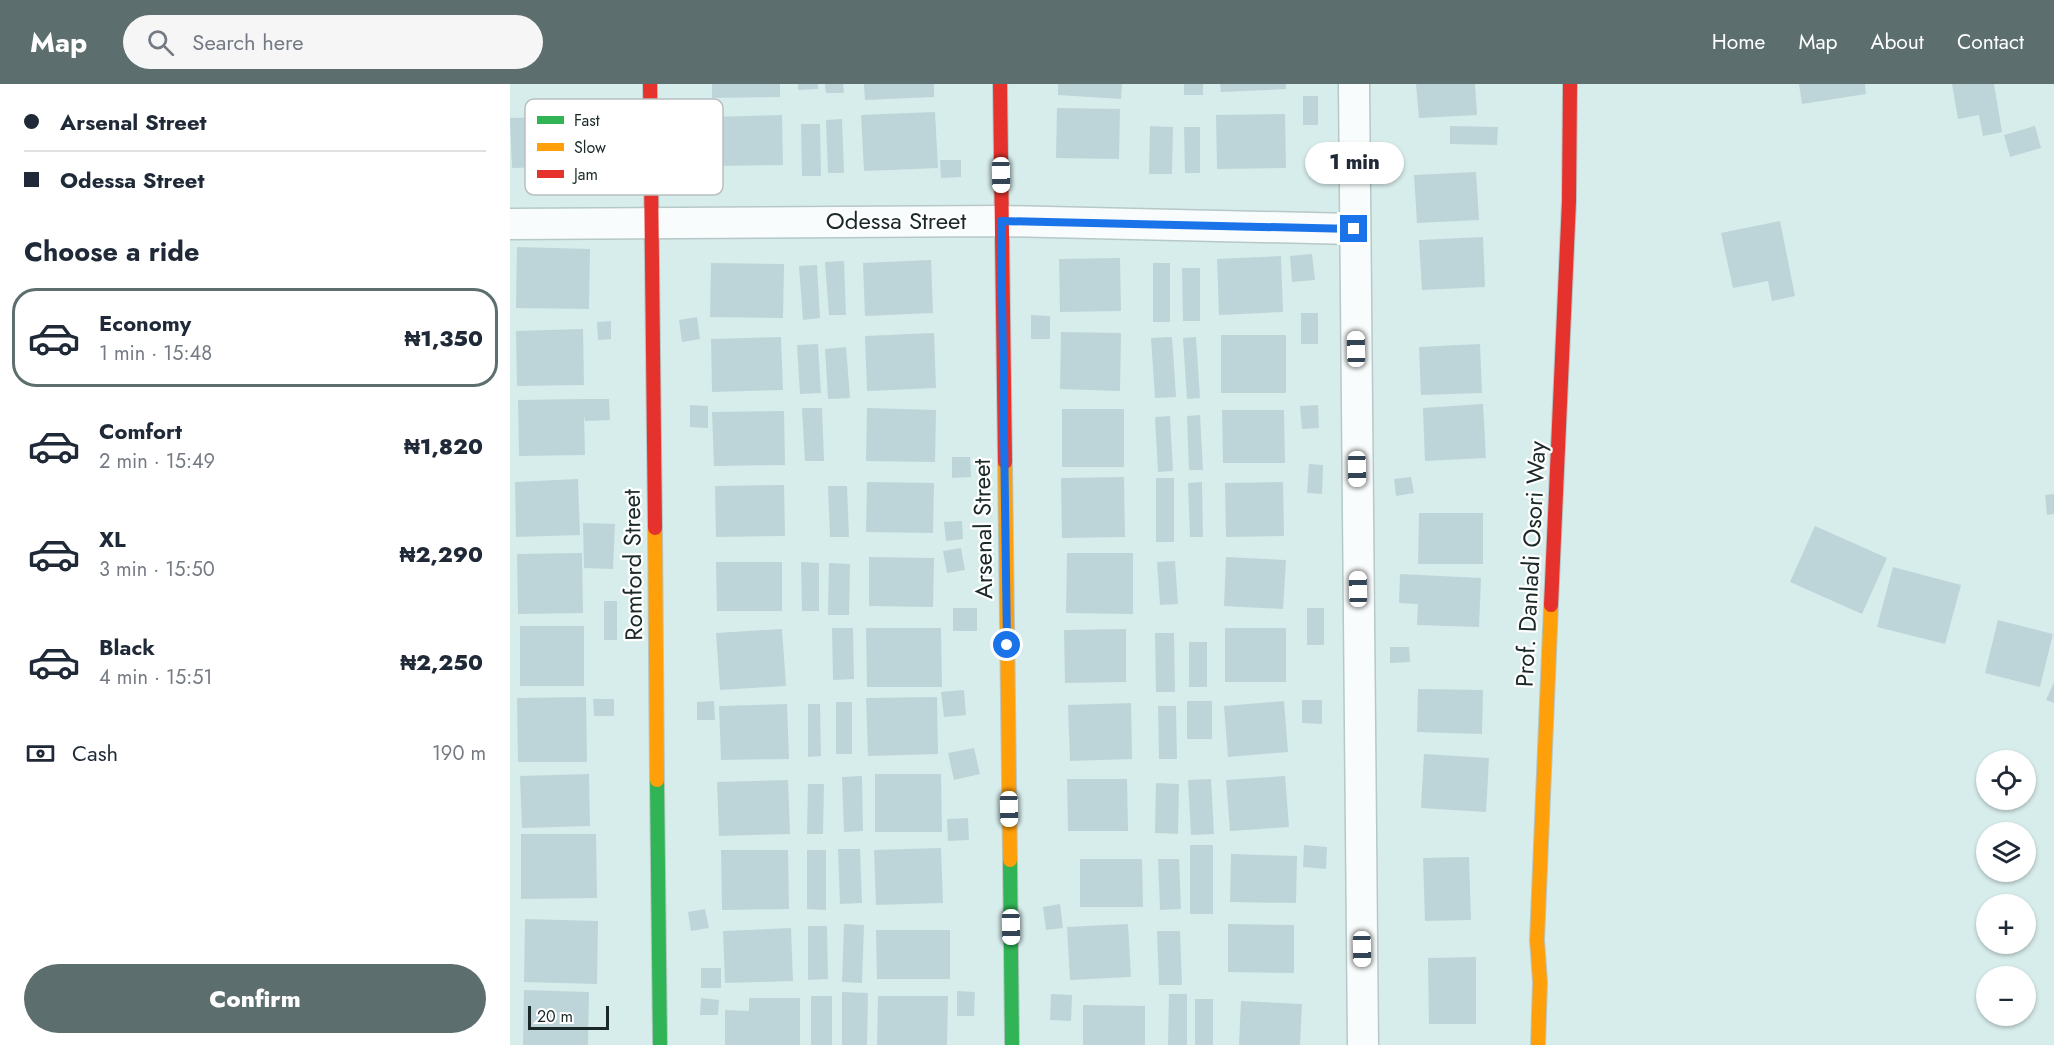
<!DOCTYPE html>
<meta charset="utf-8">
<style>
:root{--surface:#fff;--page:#f6f6f7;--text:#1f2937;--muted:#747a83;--line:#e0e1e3;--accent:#5c6e6d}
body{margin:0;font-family:Jost,sans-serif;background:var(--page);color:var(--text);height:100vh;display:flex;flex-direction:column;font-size:22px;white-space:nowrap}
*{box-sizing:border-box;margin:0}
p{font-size:20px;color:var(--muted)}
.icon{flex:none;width:33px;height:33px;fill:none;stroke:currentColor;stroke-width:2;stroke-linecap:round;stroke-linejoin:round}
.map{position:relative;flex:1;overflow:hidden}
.sheet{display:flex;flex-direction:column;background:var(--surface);width:510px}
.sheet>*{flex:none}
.top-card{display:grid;align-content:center;height:132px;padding:0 24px;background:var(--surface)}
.buttons{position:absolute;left:1466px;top:666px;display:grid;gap:12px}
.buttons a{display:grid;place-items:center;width:60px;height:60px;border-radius:50%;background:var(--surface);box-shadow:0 2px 4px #0004;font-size:30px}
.scale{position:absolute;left:18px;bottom:15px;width:81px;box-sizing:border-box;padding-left:6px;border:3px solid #1a2928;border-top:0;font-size:16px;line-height:21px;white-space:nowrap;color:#1a2928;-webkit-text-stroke:4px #fff;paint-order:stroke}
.end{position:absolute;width:27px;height:27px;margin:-14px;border:8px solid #1a73e8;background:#fff;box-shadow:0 0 0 3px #fff}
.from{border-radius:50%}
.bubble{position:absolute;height:42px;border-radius:21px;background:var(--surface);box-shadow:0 2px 4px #0004;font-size:20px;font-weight:800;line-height:42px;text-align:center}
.car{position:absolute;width:18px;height:36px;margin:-18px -9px;border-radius:8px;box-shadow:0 0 4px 2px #0007;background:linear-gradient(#fff 24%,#345 0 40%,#fff 0 76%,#345 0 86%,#fff 0)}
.top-card b{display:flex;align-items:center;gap:21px;height:57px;font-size:22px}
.top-card b+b{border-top:2px solid var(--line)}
.top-card i{width:15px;height:15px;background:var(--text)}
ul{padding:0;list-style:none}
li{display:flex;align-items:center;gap:18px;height:99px;margin:0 12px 9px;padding:0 12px;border:3px solid transparent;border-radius:24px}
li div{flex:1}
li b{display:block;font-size:22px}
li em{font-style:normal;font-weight:800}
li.current{border-color:var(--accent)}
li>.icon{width:54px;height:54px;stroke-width:1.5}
h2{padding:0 24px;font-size:27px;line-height:72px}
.pay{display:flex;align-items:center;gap:15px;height:66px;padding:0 24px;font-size:22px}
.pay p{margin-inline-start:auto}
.primary-button{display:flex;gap:12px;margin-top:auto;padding:12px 24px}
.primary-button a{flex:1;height:69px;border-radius:36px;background:var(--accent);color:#fff;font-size:24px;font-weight:800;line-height:69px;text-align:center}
header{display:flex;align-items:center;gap:36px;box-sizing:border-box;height:84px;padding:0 30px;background:var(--accent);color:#fff}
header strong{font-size:28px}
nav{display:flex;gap:33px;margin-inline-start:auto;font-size:21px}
.search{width:420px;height:54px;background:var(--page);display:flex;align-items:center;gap:15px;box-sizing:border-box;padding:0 21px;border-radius:33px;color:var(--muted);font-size:22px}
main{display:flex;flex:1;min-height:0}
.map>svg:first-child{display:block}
.building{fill:#bdd5d9}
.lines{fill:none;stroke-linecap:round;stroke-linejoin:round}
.street-casing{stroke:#b6c8c7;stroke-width:33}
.fast-casing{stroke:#b6c8c7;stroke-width:16}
.slow-casing{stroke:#b6c8c7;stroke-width:16}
.jam-casing{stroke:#b6c8c7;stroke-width:16}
.street{stroke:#f9fcfc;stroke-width:30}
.fast{stroke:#30b455;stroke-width:14}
.slow{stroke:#ff9f0a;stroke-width:14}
.jam{stroke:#e5322d;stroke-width:14}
.route{stroke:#1a73e8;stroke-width:8}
.labels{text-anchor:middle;stroke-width:4.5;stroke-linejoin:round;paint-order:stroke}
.street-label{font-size:24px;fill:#1a2928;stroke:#fff}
.key{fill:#fff;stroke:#babfbe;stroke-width:1.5}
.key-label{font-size:16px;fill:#1a2928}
</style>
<header>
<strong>Map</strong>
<div class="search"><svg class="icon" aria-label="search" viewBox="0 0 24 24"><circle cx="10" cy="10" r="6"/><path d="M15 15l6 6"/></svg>Search here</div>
<nav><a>Home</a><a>Map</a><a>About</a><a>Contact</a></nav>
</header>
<main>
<section class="sheet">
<div class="top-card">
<b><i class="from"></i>Arsenal Street</b>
<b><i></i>Odessa Street</b>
</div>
<h2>Choose a ride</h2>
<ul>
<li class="current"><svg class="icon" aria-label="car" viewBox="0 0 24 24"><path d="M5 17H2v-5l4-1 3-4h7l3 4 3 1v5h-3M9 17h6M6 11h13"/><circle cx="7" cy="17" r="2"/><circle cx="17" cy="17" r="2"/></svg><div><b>Economy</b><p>1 min · 15:48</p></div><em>₦1,350</em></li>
<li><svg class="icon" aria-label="car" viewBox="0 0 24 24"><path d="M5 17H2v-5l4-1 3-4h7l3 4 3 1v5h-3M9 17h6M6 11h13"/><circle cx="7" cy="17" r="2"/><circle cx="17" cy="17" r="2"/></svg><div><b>Comfort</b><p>2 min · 15:49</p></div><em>₦1,820</em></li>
<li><svg class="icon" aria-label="car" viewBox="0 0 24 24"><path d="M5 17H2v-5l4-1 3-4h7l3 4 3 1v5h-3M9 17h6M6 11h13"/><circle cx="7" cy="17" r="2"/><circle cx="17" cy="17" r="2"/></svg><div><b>XL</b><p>3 min · 15:50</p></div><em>₦2,290</em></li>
<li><svg class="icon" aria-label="car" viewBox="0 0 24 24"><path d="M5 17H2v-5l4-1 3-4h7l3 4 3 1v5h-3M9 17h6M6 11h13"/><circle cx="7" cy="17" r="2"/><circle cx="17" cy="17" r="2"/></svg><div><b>Black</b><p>4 min · 15:51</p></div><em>₦2,250</em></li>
</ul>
<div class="pay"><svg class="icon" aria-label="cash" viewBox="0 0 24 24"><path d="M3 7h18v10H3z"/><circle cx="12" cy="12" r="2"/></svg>Cash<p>190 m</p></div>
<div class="primary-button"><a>Confirm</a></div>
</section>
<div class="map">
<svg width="1544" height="961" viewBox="0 0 1544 961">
<rect width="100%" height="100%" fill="#d7edec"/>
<g class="building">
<polygon points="202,0 270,0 270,13 202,14"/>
<polygon points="288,0 308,0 308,5 288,6"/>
<polygon points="315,0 333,0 334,9 316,9"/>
<polygon points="354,0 424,0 424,13 355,16"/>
<polygon points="548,0 612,0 611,15 548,11"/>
<rect x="674" y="0" width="19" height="11"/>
<polygon points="710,0 776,0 776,5 711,8"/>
<polygon points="906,0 965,0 967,31 909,34"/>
<polygon points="1289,0 1355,0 1356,10 1292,20"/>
<polygon points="1442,0 1484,0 1492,48 1473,52 1469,31 1448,35"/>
<rect x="793" y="12" width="15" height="29"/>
<polygon points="547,24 610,25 609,75 546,74"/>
<polygon points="425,28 428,84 354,87 351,31"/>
<polygon points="775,30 776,84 707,85 706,31"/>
<polygon points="272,31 273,81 201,82 200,33"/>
<polygon points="66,32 68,82 2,84 0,34"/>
<polygon points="332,35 334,89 318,89 316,36"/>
<polygon points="291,40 310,40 311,92 292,92"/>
<polygon points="640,42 663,43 662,90 639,90"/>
<polygon points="940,42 988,43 987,61 940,60"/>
<polygon points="1525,42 1531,64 1500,73 1494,51"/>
<polygon points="674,43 690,43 690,89 675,89"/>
<polygon points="430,76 451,76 451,93 431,94"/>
<polygon points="966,88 969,136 907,139 904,91"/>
<polygon points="1270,137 1285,212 1262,217 1258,197 1223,204 1211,149"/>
<polygon points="973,153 975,203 912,206 909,156"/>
<polygon points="7,163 80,165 79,225 6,224"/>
<polygon points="802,170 805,196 782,198 780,172"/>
<polygon points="771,172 773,228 709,231 707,175"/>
<polygon points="610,174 611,227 550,228 549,175"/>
<polygon points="421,176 423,229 355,232 353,179"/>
<polygon points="334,177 336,231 319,231 315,178"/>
<polygon points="201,179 274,180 273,234 200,233"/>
<rect x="643" y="179" width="17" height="59"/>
<polygon points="307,181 310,234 293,236 289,182"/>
<polygon points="672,184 690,184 690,237 673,237"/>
<rect x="791" y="229" width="17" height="31"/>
<polygon points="521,231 540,232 540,255 521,255"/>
<polygon points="187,233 190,255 172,258 169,236"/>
<polygon points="101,237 101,255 88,256 87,238"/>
<polygon points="73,245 74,301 7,302 6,247"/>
<polygon points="551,248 611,249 610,307 550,305"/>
<polygon points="424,249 426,304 357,307 355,252"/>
<rect x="711" y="251" width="65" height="58"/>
<polygon points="271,253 273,306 202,308 201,255"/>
<polygon points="662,253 666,313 645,314 641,254"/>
<polygon points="686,253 690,314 677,315 673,254"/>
<polygon points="308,260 311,309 290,310 287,261"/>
<polygon points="970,260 972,309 911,311 909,263"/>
<polygon points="336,263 340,314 318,315 315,265"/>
<polygon points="74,315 99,315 100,336 75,337 74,331 75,371 9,372 8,316"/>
<polygon points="973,320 976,374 915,377 913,324"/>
<polygon points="180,321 198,322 198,344 180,343"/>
<polygon points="808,321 809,344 792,345 790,322"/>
<polygon points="292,324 312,324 314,377 295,377"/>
<polygon points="357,324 426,326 425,378 356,377"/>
<rect x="552" y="325" width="62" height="58"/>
<polygon points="712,326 774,326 775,379 713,379"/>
<polygon points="274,327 275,381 204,382 202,328"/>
<polygon points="690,331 693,386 679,386 677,332"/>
<polygon points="660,332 663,387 648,388 645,333"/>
<polygon points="442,373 460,373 461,393 442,394"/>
<polygon points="799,380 813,381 812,410 797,409"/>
<polygon points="614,393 615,453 552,454 551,394"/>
<polygon points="901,393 904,409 886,412 884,395"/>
<rect x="646" y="394" width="18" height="64"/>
<polygon points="68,395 70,451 6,453 5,398"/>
<polygon points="357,398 424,399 423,449 356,448"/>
<polygon points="692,398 693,453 680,453 678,399"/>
<polygon points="773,398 774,452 716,453 715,399"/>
<polygon points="274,401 275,452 206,453 205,402"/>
<polygon points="318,402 337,402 339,453 320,453"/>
<polygon points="1544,410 1544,430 1537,431 1535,411"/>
<polygon points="909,429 973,429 973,480 908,480"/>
<polygon points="452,437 453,455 436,457 434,438"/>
<polygon points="73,439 105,440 103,485 74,484"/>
<polygon points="1305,442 1377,474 1352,530 1280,498"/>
<polygon points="451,464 455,486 437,489 433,467"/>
<polygon points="72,469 73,529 8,530 7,470"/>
<polygon points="557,469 623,469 623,530 556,529"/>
<polygon points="359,473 424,474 423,523 359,522"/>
<polygon points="716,473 776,476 773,525 714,522"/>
<polygon points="665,477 668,520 650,521 647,478"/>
<polygon points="206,478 272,478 272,527 207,527"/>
<polygon points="291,478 309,479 309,527 292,527"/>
<polygon points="319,479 340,480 339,531 318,531"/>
<polygon points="1383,483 1451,501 1435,560 1367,543"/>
<polygon points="890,490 971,494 969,543 907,541 908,520 889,519"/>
<rect x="94" y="517" width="13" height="39"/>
<rect x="443" y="524" width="24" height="23"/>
<rect x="797" y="524" width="17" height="37"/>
<polygon points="1488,536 1543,550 1530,603 1475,589"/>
<rect x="10" y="542" width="64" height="60"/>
<polygon points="322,544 343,544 344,595 323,596"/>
<polygon points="356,544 431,544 432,603 357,603"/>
<rect x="715" y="544" width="61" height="54"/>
<polygon points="272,545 276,602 210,606 206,549"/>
<polygon points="616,545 616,598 555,599 554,546"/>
<polygon points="645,549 664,549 665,608 646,608"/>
<rect x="679" y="558" width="18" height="45"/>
<polygon points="880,563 899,563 900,578 880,579"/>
<polygon points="1544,598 1544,619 1536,616"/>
<polygon points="908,605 973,606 972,650 907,648"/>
<polygon points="454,606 456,631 434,633 431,608"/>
<polygon points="76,613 77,678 8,678 7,614"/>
<polygon points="427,613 428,670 358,672 356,614"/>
<polygon points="83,615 104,615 104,632 84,632"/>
<polygon points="792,616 812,616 812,640 792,639"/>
<polygon points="204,617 205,636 187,636 187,618"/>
<rect x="677" y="617" width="25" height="38"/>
<polygon points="774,617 778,668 718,673 714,622"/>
<rect x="326" y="618" width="16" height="52"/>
<polygon points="621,619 622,675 560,677 558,621"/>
<polygon points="277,620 279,675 211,676 209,622"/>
<polygon points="298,620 310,620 311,672 298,673"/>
<polygon points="648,622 666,622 667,675 649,675"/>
<polygon points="464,664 470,690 444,696 438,669"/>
<polygon points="914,670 979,674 976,728 911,724"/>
<polygon points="79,690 80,742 12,744 10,692"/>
<polygon points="365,690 431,690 432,748 365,748"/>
<polygon points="352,692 353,747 334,748 332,693"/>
<polygon points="775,692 779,743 720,747 716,696"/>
<polygon points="557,695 617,695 618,747 558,747"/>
<polygon points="701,695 704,750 681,751 678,696"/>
<polygon points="278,696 280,750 209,752 207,698"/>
<polygon points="646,699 669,700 668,750 645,749"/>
<polygon points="298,700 314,700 313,750 297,750"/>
<polygon points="458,734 459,756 438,757 437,735"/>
<polygon points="11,750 86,750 87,814 11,815"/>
<rect x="680" y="761" width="23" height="69"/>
<polygon points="794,761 817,763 816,785 793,783"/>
<polygon points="431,764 433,819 366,821 364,766"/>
<polygon points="328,765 350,765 352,819 330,820"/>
<polygon points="211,766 278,766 279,825 212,826"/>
<polygon points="297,766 316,766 316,826 297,825"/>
<polygon points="721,770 787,772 786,819 720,818"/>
<polygon points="959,773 961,836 915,837 913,774"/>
<polygon points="570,775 632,775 633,823 570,823"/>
<polygon points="648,775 669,775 671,825 650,826"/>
<polygon points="550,820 553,844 536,846 533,823"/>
<polygon points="195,825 199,844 181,847 178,828"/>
<polygon points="15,835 88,837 87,900 14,898"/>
<polygon points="334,840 354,841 352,899 332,898"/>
<polygon points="618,840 621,893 560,896 557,843"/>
<polygon points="718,840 784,841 784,889 718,888"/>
<polygon points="298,842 317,842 318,895 298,896"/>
<polygon points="281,844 283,897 215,899 213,847"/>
<polygon points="366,846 440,846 440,895 367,895"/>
<polygon points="647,847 670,847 672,901 649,901"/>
<polygon points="966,873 966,940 919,940 918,874"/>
<rect x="191" y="884" width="20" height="20"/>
<polygon points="14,906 79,908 78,961 13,961"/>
<polygon points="447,907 465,908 464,932 447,932"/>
<polygon points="332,908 358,909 357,961 332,961"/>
<polygon points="541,910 562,911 561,937 540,936"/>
<polygon points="659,910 677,910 677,961 658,961"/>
<rect x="301" y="912" width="21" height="49"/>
<polygon points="368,912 438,912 437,961 367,961"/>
<polygon points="191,914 209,916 208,931 190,931"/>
<polygon points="239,914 290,914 290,961 215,961 215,926 239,927"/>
<rect x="685" y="915" width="18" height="46"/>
<polygon points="731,917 792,920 790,961 729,961"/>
<polygon points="573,921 635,922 635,961 573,961"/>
</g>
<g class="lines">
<g class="street-casing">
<g id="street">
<polyline points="844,0 853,961"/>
<polyline points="0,140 491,137 844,145"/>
</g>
</g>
<g class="fast-casing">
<g id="fast">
<polyline points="147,696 150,961"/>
<polyline points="500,776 502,961"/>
</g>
</g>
<g class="slow-casing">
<g id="slow">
<polyline points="495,378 500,776"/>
<polyline points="145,444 147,696"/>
<polyline points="1028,961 1030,898 1027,856 1041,521"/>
</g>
</g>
<g class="jam-casing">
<g id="jam">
<polyline points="140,0 145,444"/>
<polyline points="490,0 495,378"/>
<polyline points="1041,521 1059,117 1060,0"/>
</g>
</g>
<use href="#street" class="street"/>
<use href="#fast" class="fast"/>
<use href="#slow" class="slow"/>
<use href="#jam" class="jam"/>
</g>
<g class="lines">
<polyline class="route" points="497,561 491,137 844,145"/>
</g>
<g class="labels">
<g class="street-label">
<text x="386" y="145">Odessa Street</text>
<text transform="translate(473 445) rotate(-91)" y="8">Arsenal Street</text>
<text transform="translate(1021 480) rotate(-87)" y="8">Prof. Danladi Osori Way</text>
<text transform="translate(123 481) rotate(-91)" y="8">Romford Street</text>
</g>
</g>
<rect x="15" y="15" width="198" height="96" rx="9" class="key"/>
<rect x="27" y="32" width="27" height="8" fill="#30b455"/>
<rect x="27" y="59" width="27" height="8" fill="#ff9f0a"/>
<rect x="27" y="86" width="27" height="8" fill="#e5322d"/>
<g class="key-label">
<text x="64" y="42">Fast</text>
<text x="64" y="69">Slow</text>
<text x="64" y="96">Jam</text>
</g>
</svg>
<div class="buttons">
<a><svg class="icon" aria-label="locate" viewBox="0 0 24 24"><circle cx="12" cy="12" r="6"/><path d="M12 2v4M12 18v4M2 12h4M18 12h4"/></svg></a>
<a><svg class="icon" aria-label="layers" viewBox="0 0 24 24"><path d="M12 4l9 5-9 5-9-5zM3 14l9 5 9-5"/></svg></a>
<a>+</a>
<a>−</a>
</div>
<div class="scale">20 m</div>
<i class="end from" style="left:497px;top:561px"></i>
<i class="end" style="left:844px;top:145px"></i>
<div class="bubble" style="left:795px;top:58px;width:99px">1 min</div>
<i class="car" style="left:491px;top:91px;rotate:179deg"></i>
<i class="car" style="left:846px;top:265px;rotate:359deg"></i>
<i class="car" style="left:847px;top:385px;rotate:179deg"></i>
<i class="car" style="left:848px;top:505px;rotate:359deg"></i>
<i class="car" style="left:499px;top:725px;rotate:179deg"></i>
<i class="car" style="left:501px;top:843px;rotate:179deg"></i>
<i class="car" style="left:852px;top:865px;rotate:179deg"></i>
</div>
</main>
